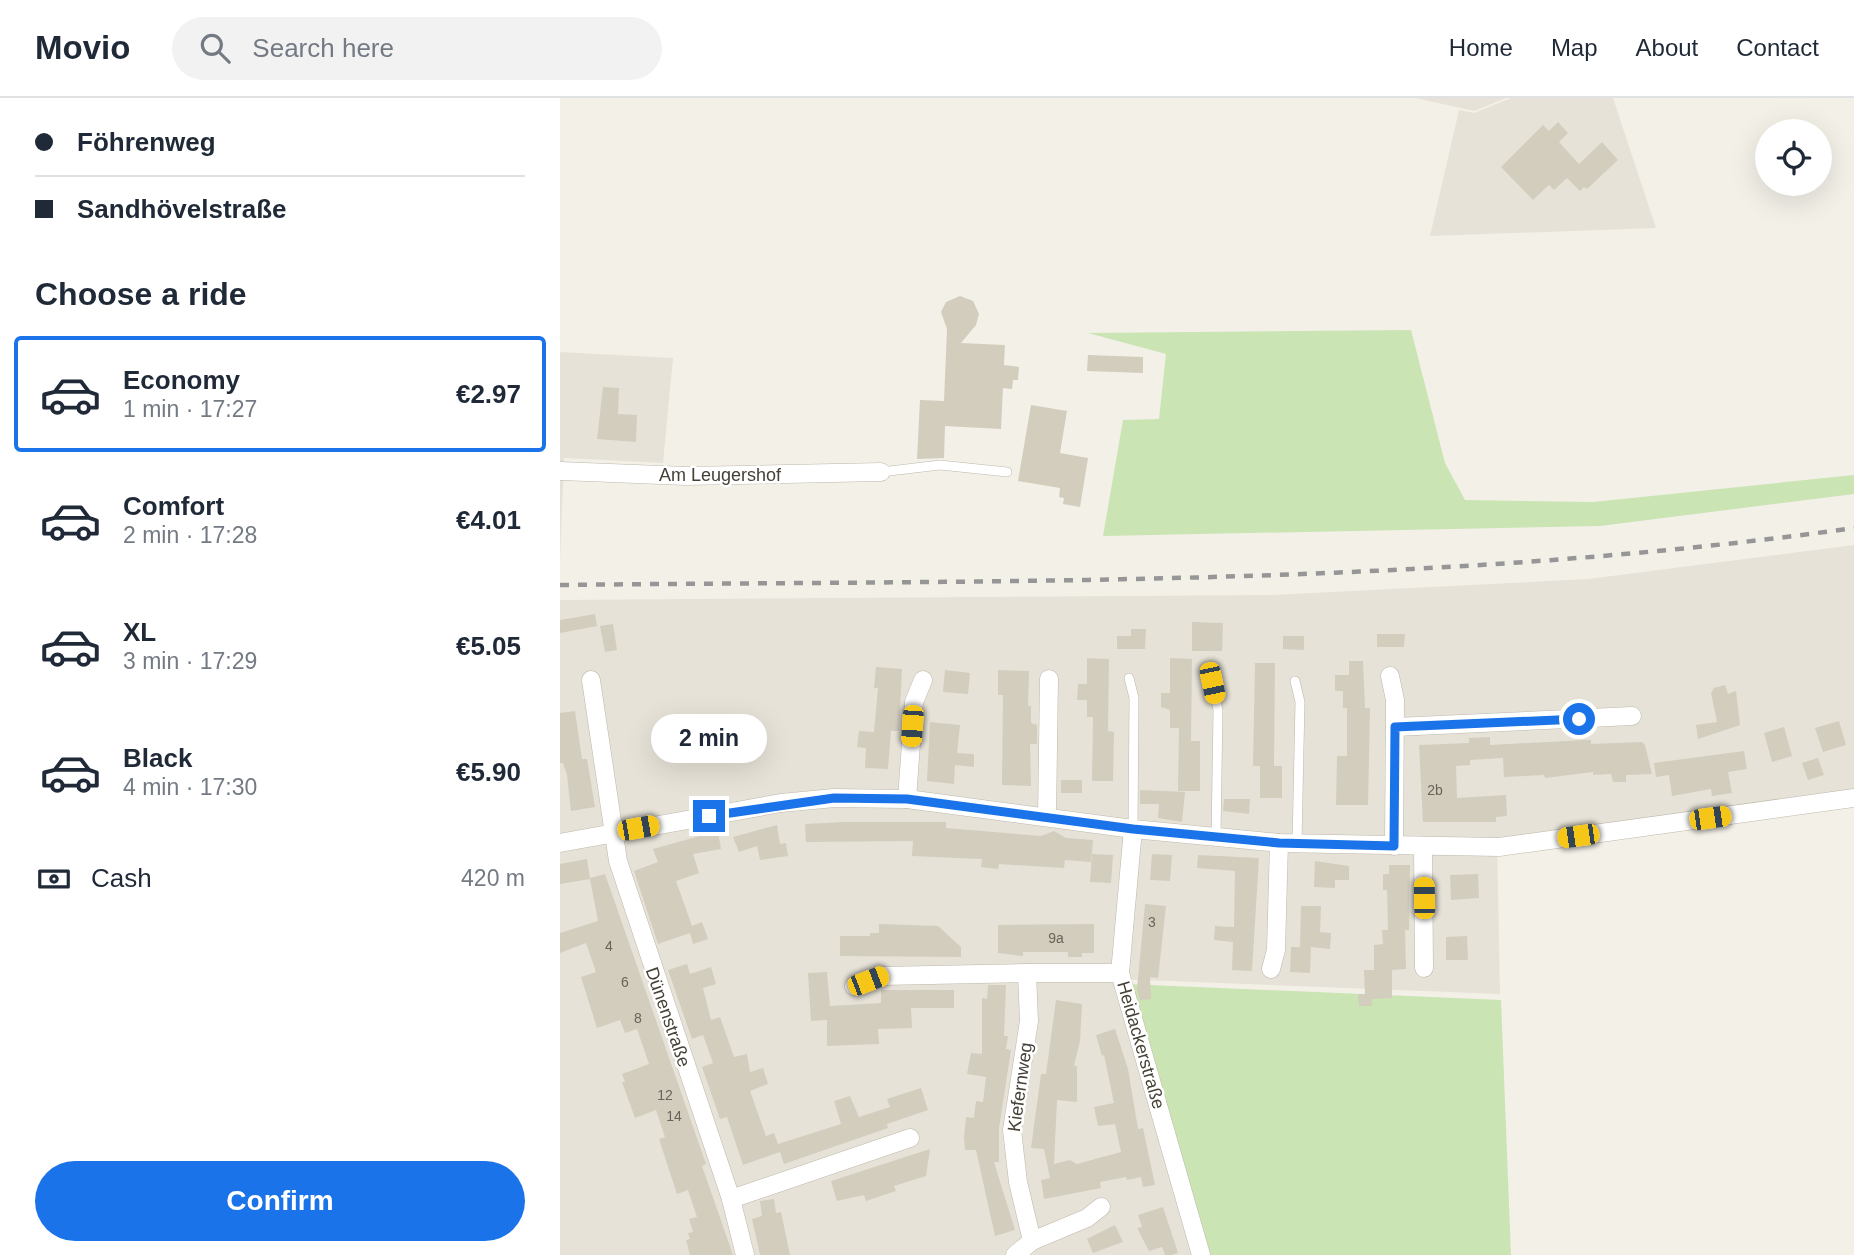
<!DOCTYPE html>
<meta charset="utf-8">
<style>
:root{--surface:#fff;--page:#f2f2f3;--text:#1f2937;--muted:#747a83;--line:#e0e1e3;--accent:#1a73e8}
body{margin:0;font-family:Helvetica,sans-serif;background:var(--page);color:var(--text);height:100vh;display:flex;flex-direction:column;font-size:26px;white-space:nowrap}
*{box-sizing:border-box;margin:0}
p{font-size:23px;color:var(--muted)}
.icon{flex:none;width:38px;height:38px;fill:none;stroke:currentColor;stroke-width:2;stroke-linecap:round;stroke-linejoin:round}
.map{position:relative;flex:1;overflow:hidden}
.sheet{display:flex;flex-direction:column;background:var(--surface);width:560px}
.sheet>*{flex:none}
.top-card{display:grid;align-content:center;height:154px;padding:0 35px;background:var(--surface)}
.fabs{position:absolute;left:1195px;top:21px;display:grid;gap:14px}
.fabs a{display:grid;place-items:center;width:77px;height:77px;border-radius:50%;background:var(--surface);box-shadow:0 7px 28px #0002;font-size:35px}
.end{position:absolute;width:32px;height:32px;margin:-16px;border:9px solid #1a73e8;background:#fff;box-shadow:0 0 0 4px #fff}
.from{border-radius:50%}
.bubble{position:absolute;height:49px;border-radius:24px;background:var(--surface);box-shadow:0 7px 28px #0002;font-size:23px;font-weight:600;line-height:49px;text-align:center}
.car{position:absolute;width:21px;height:42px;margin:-21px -10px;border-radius:9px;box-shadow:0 0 5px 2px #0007;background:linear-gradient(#f5c518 24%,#345 0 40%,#f5c518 0 76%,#345 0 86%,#f5c518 0)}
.top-card b{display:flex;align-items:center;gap:24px;height:66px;font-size:26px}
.top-card b+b{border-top:2px solid var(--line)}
.top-card i{width:18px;height:18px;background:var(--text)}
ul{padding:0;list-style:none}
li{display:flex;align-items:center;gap:21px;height:116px;margin:0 14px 10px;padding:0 21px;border:4px solid transparent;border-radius:7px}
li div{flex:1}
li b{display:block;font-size:26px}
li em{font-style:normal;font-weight:600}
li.current{border-color:var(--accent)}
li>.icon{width:63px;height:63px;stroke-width:1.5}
h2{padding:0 35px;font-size:32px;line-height:84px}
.pay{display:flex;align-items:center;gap:18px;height:77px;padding:0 35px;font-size:26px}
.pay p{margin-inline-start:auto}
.cta{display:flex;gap:14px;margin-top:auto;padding:14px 35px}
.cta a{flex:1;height:80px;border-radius:42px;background:var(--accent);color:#fff;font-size:28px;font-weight:600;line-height:80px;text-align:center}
header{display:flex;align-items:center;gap:42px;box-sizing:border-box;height:98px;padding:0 35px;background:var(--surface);border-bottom:2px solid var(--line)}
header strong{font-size:33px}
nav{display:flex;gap:38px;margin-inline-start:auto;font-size:24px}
.search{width:490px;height:63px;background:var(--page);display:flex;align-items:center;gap:18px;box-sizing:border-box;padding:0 24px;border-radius:38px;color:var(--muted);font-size:26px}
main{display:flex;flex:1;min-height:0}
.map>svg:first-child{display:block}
.residential{fill:#e6e2d7}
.green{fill:#cbe4b4}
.building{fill:#d3cdbe}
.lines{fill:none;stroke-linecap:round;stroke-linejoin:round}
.lane-casing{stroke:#beb8ab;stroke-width:10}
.street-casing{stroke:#beb8ab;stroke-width:19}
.lane{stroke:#fff;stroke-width:9}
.street{stroke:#fff;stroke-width:18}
.rail{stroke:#969696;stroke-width:4.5;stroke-dasharray:9 9;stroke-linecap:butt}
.route{stroke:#1a73e8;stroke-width:9}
.labels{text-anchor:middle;stroke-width:5;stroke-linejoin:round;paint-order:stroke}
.number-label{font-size:14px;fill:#696459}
.street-label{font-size:18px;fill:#464137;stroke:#fff}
</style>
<header>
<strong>Movio</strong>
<div class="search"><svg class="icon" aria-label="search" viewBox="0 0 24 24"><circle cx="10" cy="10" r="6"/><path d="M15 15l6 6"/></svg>Search here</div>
<nav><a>Home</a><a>Map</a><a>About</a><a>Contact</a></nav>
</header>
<main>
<section class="sheet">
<div class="top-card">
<b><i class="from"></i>Föhrenweg</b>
<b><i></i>Sandhövelstraße</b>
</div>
<h2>Choose a ride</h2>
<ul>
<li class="current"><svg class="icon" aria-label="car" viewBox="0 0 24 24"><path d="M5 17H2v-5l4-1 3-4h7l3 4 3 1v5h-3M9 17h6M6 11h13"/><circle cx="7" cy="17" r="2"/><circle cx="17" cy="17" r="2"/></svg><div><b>Economy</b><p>1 min · 17:27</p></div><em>€2.97</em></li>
<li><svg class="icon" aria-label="car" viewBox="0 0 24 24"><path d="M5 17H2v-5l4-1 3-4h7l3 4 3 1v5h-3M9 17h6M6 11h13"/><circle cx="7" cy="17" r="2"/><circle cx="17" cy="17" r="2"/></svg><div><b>Comfort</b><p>2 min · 17:28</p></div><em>€4.01</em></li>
<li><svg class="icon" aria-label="car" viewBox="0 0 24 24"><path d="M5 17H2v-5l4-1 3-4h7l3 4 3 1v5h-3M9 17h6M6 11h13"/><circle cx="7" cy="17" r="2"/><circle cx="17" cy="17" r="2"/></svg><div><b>XL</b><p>3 min · 17:29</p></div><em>€5.05</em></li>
<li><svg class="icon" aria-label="car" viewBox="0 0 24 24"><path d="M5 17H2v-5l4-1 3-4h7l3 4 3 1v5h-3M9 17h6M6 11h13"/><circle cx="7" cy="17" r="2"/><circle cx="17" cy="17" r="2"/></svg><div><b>Black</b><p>4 min · 17:30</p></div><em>€5.90</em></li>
</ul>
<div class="pay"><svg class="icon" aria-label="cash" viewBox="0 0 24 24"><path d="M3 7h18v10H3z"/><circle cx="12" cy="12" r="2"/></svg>Cash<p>420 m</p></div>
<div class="cta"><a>Confirm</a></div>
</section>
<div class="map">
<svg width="1294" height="1157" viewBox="0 0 1294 1157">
<rect width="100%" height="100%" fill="#f3f0e8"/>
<g class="residential">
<polygon points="856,0 946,0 914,13"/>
<polygon points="951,0 1053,0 1096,130 870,138 899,12 914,15"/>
<polygon points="0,254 113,260 103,365 4,360 0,462"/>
<polygon points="1294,447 1294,692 937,743 940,896 558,881 638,1157 0,1157 0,502 712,497 1028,481"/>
</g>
<g class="green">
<polygon points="851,232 885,365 905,402 1033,404 1294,377 1294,396 1040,428 543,438 563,322 599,321 606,256 528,235"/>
<polygon points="567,886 941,902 951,1157 644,1157"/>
</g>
<g class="building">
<polygon points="998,24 1008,35 999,44 1019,66 1042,44 1058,62 1027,91 1024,89 1020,93 1007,80 994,92 989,87 973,102 941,69 983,27 989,33"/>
<polygon points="400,198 413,203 419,216 416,227 401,245 445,247 444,267 459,269 458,282 453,282 452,291 443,290 441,331 385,328 384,360 357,361 360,302 384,303 387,231 381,214 386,204"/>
<polygon points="528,257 583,259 583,275 527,273"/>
<polygon points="43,289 59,290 58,316 77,317 76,344 37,341"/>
<polygon points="471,307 507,313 500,355 528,360 520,409 503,406 504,400 499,399 500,390 458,383"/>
<polygon points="35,516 37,528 0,535 0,522"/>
<polygon points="632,524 663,525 662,553 632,553"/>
<polygon points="53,526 57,552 45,554 40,528"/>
<polygon points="571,531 586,531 585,551 557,551 557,538 571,538"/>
<polygon points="817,536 845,536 844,549 817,549"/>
<polygon points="723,538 744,538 744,552 723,551"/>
<polygon points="527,560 549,561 548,633 554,634 553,683 532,683 533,619 527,619 527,602 517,602 518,586 527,586"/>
<polygon points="610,560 632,561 631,643 640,643 640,693 618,693 619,630 610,630 610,612 601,609 601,595 610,595"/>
<polygon points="789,563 803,563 805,610 810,610 808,707 776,707 777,658 787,658 787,610 783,610 783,593 775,593 775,577 789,577"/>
<polygon points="695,565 715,565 714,668 722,668 722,700 700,700 700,668 693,668"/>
<polygon points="316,569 342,571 339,633 331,633 328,671 305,670 306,650 297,649 299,633 314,634 318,590 314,590"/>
<polygon points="385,572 410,575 408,596 383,594"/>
<polygon points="438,572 469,573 468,608 471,608 471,625 477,627 477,646 470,646 471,688 442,687 443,597 438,597"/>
<polygon points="1165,587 1168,596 1176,593 1180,627 1138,641 1136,627 1157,624 1151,595 1154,590"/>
<polygon points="15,613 22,661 27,661 35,709 11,713 7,677 3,665 0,665 0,615"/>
<polygon points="1279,623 1286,647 1263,654 1255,630"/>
<polygon points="370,624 400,627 397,655 414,656 414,669 395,667 394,686 367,683"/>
<polygon points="1224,629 1232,658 1212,664 1204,635"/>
<polygon points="930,639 930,647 1024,642 1031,642 1031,646 1082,644 1085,647 1092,676 1066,677 1066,684 1053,684 1051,676 1033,677 1033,674 985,680 984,677 944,679 943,660 910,662 910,667 896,668 897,700 946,697 947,718 936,719 936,724 863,724 859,647 909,645 909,640"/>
<polygon points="1184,653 1187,671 1168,674 1172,695 1152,698 1151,691 1112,698 1109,677 1096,679 1094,665"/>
<polygon points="1258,660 1264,677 1248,682 1242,665"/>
<rect x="501" y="682" width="21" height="13"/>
<polygon points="580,692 625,694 622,724 598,720 599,706 580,706"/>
<polygon points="664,701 690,701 689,716 663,713"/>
<polygon points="285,724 386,724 386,730 481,738 494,733 506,740 533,742 531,764 505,762 504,770 439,766 438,771 421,769 422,761 352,758 353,743 246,744 245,726"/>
<polygon points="217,727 220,746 226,745 228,758 200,762 197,748 179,754 173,739"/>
<polygon points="158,733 161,751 133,756 139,775 116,783 132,828 142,824 148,841 133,846 130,835 98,846 74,773 98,764 93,751"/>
<polygon points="532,756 553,757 551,785 530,784"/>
<polygon points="592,756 612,757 610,783 590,782"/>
<polygon points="638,757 699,760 692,873 672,872 673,844 654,842 655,828 674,829 675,773 637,770"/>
<polygon points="27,761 30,780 45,776 146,1066 142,1068 173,1157 130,1157 126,1142 130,1141 128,1135 133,1134 129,1121 137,1119 128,1092 117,1096 99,1041 105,1039 96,1012 75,1020 62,984 65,984 62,976 89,966 77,931 65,935 60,922 37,930 21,879 36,874 26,845 0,855 0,835 38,823 30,781 0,786 0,766"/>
<polygon points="755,763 789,768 789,782 775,782 775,790 754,789"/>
<polygon points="829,767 850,767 849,832 845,832 846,871 832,872 832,900 812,901 812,908 799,908 798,896 805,896 804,872 814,872 814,847 823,846 822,832 828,832 827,792 823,792 823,776 829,776"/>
<polygon points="918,776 919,800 891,802 890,777"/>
<polygon points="585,806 606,808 598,880 590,879 591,901 580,902 577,891"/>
<polygon points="741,808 761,808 760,834 771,835 770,851 751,849 750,875 730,874 731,849 740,849"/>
<polygon points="319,826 378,828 401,849 401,859 280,858 280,838 310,838 310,835 319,835"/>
<polygon points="534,826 534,855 522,855 522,859 508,859 508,854 463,854 463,858 438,855 438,827"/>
<polygon points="907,838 908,862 886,862 886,839"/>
<polygon points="127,866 130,876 151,869 156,886 143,890 151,922 160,919 174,959 187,956 190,974 203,970 208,986 190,993 206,1038 214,1035 218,1046 281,1026 274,1003 290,998 299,1019 330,1009 327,1001 361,990 368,1012 327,1026 328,1030 224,1066 220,1054 183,1067 167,1019 160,1021 142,969 153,965 143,937 132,941 108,872"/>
<polygon points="267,874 270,908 321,905 321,892 394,892 394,910 351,910 352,930 318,931 319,946 267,948 267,922 251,923 248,875"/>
<polygon points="428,887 446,887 444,938 448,938 446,951 451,952 439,1030 439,1064 434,1064 455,1132 435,1138 416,1052 405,1052 404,1039 406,1019 414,1020 416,1003 423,1004 426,979 407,976 411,955 422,956 422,900 427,901"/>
<polygon points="496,902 522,906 520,943 514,968 517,968 517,1004 497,1002 494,1066 510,1062 517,1066 561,1054 555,1026 538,1028 534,1009 554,1005 544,957 542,958 536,937 555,931 568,971 578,1031 583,1030 595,1087 583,1089 581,1079 567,1082 566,1079 540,1084 541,1090 484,1101 481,1082 490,1080 484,1051 471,1050 481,976 486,976"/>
<polygon points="370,1051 366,1078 334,1088 336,1093 306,1103 304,1097 277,1103 271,1083"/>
<polygon points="214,1101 216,1115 221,1114 230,1157 200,1157 192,1121 202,1118 200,1103"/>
<polygon points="603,1109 618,1155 611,1157 605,1157 602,1149 589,1153 577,1130 582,1129 578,1117"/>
<polygon points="555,1127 563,1144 533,1155 527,1141"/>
</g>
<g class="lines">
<g class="lane-casing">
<g id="lane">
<polyline points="321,374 380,367 447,374"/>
<polyline points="569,580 574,600 573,731"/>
<polyline points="735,583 740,604 737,745"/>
<polyline points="652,585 658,612 656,739"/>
</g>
</g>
<g class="street-casing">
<g id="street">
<polyline points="0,373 126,378 321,374"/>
<polyline points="830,578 835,602 834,748"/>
<polyline points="31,582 58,763 171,1101 185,1157"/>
<polyline points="835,629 1072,618"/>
<polyline points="347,701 354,604 363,582"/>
<polyline points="487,719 489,581"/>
<polyline points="573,731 560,875 641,1157"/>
<polyline points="0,745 221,705 274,700 347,701 573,731 719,745 939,749 1294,700"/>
<polyline points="863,748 864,870"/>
<polyline points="711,871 716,852 719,745"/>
<polyline points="294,888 321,878 467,875"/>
<polyline points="171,1101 350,1040"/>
<polyline points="472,1143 527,1120 541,1109"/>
<polyline points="455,1157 472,1143 458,1084 452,1032 469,923 467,875 560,875"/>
</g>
</g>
<use href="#lane" class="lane"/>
<use href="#street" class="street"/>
<path class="rail" d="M0 487C432 482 865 490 1294 430"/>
</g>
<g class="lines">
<polyline class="route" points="149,718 274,700 347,701 573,731 719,745 834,748 835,629 1019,621"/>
</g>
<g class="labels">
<g class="number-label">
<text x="875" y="697">2b</text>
<text x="592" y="829">3</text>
<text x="496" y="845">9a</text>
<text x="49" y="853">4</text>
<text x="65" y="889">6</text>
<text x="78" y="925">8</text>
<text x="105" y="1002">12</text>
<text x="114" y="1023">14</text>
</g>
<g class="street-label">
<text x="160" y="383">Am Leugershof</text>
<text transform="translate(108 919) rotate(71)" y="6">Dünenstraße</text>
<text transform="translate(581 947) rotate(74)" y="6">Heidackerstraße</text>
<text transform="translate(460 989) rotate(-82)" y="6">Kiefernweg</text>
</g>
</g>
</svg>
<div class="fabs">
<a><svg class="icon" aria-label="locate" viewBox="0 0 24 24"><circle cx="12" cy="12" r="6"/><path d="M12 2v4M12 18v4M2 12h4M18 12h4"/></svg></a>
</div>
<i class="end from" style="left:1019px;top:621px"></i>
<i class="end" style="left:149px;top:718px"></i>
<div class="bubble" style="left:91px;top:616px;width:116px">2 min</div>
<i class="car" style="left:652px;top:585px;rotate:168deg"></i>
<i class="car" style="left:352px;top:628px;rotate:184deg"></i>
<i class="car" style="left:1150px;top:720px;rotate:82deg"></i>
<i class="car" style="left:78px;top:730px;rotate:80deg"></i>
<i class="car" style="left:1018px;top:738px;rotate:262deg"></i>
<i class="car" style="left:864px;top:800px;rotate:359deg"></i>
<i class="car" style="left:308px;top:883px;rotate:69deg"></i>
</div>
</main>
